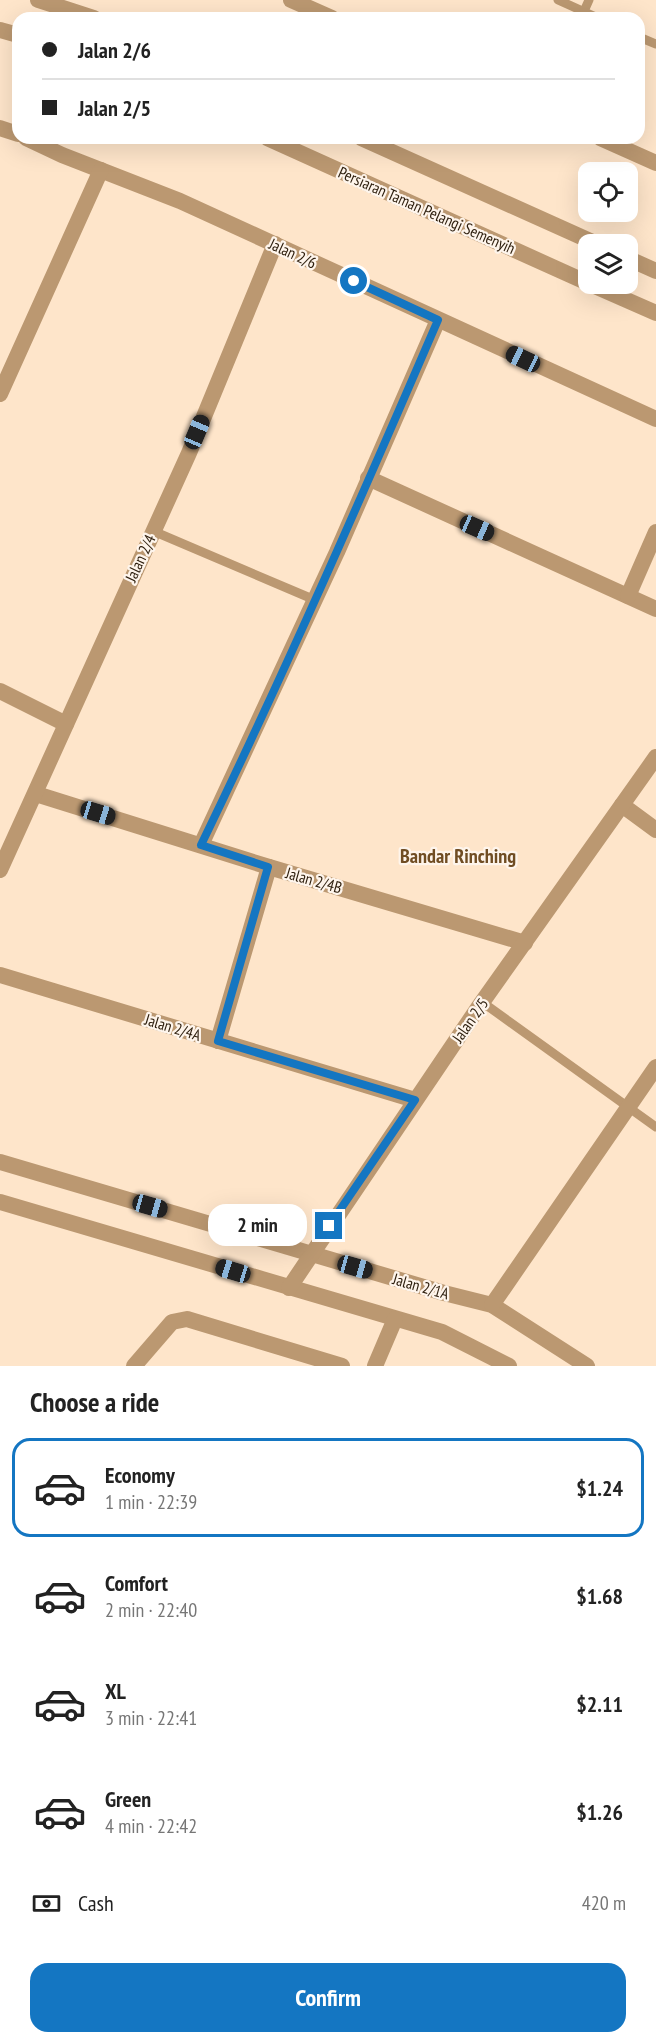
<!DOCTYPE html>
<meta charset="utf-8">
<style>
:root{--surface:#fff;--page:#f2f2f2;--text:#222;--muted:#767676;--line:#e0e0e0;--accent:#1476c2}
body{margin:0;font-family:"PT Sans Narrow",sans-serif;background:var(--page);color:var(--text);height:100vh;display:flex;flex-direction:column;font-size:22px;white-space:nowrap}
*{box-sizing:border-box;margin:0}
p{font-size:20px;color:var(--muted)}
.icon{flex:none;width:33px;height:33px;fill:none;stroke:currentColor;stroke-width:2;stroke-linecap:round;stroke-linejoin:round}
.map{position:relative;height:1366px;overflow:hidden}
.drawer{display:flex;flex-direction:column;background:var(--surface);flex:1}
.drawer>*{flex:none}
.top-card{position:absolute;left:12px;top:12px;width:633px;height:132px;border-radius:18px;box-shadow:0 6px 24px #0002;display:grid;align-content:center;height:132px;padding:0 30px;background:var(--surface)}
.buttons{position:absolute;left:578px;top:162px;display:grid;gap:12px}
.buttons a{display:grid;place-items:center;width:60px;height:60px;border-radius:12px;background:var(--surface);box-shadow:0 6px 24px #0002;font-size:30px}
.end{position:absolute;width:27px;height:27px;margin:-14px;border:8px solid #1476c2;background:#fff;box-shadow:0 0 0 3px #fff}
.from{border-radius:50%}
.bubble{position:absolute;height:42px;border-radius:18px;background:var(--surface);box-shadow:0 6px 24px #0002;font-size:20px;font-weight:800;line-height:42px;text-align:center}
.car{position:absolute;width:18px;height:36px;margin:-18px -9px;border-radius:8px;box-shadow:0 0 4px 2px #0007;background:linear-gradient(#222 24%,#8ab4d8 0 40%,#222 0 76%,#8ab4d8 0 86%,#222 0)}
.top-card b{display:flex;align-items:center;gap:21px;height:57px;font-size:22px}
.top-card b+b{border-top:2px solid var(--line)}
.top-card i{width:15px;height:15px;background:var(--text)}
ul{padding:0;list-style:none}
li{display:flex;align-items:center;gap:18px;height:99px;margin:0 12px 9px;padding:0 18px;border:3px solid transparent;border-radius:18px}
li div{flex:1}
li b{display:block;font-size:22px}
li em{font-style:normal;font-weight:800}
li.current{border-color:var(--accent)}
li>.icon{width:54px;height:54px;stroke-width:1.5}
h2{padding:0 30px;font-size:27px;line-height:72px}
.pay{display:flex;align-items:center;gap:15px;height:66px;padding:0 30px;font-size:22px}
.pay p{margin-inline-start:auto}
.action{display:flex;gap:12px;margin-top:auto;padding:12px 30px}
.action a{flex:1;height:69px;border-radius:18px;background:var(--accent);color:#fff;font-size:24px;font-weight:800;line-height:69px;text-align:center}
.map>svg:first-child{display:block}
.lines{fill:none;stroke-linecap:round;stroke-linejoin:round}
.service{stroke:#bb9871;stroke-width:9}
.minor{stroke:#bb9871;stroke-width:16}
.tertiary{stroke:#bb9871;stroke-width:16}
.route{stroke:#1476c2;stroke-width:8}
.labels{text-anchor:middle;stroke-width:4.5;stroke-linejoin:round;paint-order:stroke}
.street-label{font-size:16px;fill:#2c1d0c;stroke:#fef5ec}
.quarter-label{font-size:20px;font-weight:bold;fill:#704d23;stroke:#fef5ec}
</style>
<div class="map">
<svg width="656" height="1366" viewBox="0 0 656 1366">
<rect width="100%" height="100%" fill="#fee5ca"/>
<g class="lines">
<g class="service">
<polyline points="558,0 598,18"/>
<polyline points="581,18 589,0"/>
<polyline points="639,37 656,44"/>
<polyline points="153,531 315,600"/>
<polyline points="482,1002 656,1127"/>
</g>
<g class="minor">
<polyline points="291,0 332,18"/>
<polyline points="0,128 18,134"/>
<polyline points="26,138 62,155 180,201 656,419"/>
<polyline points="600,138 656,163"/>
<polyline points="0,394 101,170"/>
<polyline points="368,478 656,609"/>
<polyline points="628,596 656,532"/>
<polyline points="0,691 66,724"/>
<polyline points="36,794 269,867 525,943"/>
<polyline points="622,805 656,830"/>
<polyline points="201,845 337,552 438,320"/>
<polyline points="0,870 189,453 275,244"/>
<polyline points="0,975 415,1100"/>
<polyline points="218,1041 269,867"/>
<polyline points="0,1162 444,1293 492,1305 587,1366"/>
<polyline points="0,1202 442,1332 509,1366"/>
<polyline points="289,1288 478,1008 656,757"/>
<polyline points="492,1305 656,1067"/>
<polyline points="134,1366 172,1322 187,1319 342,1366"/>
<polyline points="375,1366 395,1319"/>
</g>
<g class="tertiary">
<polyline points="38,0 94,18"/>
<polyline points="0,30 18,35"/>
<polyline points="267,138 588,283"/>
<polyline points="361,138 597,244"/>
<polyline points="627,258 656,271"/>
<polyline points="590,284 656,313"/>
</g>
</g>
<g class="lines">
<path class="route" d="M329 1226 415 1100 218 1041 268 867 201 845C285 672 362 496 438 320L354 281"/>
</g>
<g class="labels">
<g class="street-label">
<text transform="translate(427 210) rotate(24)" y="6">Persiaran Taman Pelangi Semenyih</text>
<text transform="translate(293 253) rotate(25)" y="6">Jalan 2/6</text>
<text transform="translate(140 558) rotate(-65)" y="6">Jalan 2/4</text>
<text transform="translate(314 880) rotate(16)" y="6">Jalan 2/4B</text>
<text transform="translate(470 1020) rotate(-55)" y="6">Jalan 2/5</text>
<text transform="translate(173 1027) rotate(17)" y="6">Jalan 2/4A</text>
<text transform="translate(421 1286) rotate(16)" y="6">Jalan 2/1A</text>
</g>
<g class="quarter-label">
<text x="458" y="863">Bandar Rinching</text>
</g>
</g>
</svg>
<div class="buttons">
<a><svg class="icon" aria-label="locate" viewBox="0 0 24 24"><circle cx="12" cy="12" r="6"/><path d="M12 2v4M12 18v4M2 12h4M18 12h4"/></svg></a>
<a><svg class="icon" aria-label="layers" viewBox="0 0 24 24"><path d="M12 4l9 5-9 5-9-5zM3 14l9 5 9-5"/></svg></a>
</div>
<i class="end from" style="left:354px;top:281px"></i>
<i class="end" style="left:329px;top:1226px"></i>
<div class="bubble" style="left:208px;top:1204px;width:99px">2 min</div>
<i class="car" style="left:523px;top:359px;rotate:295deg"></i>
<i class="car" style="left:197px;top:432px;rotate:23deg"></i>
<i class="car" style="left:477px;top:528px;rotate:114deg"></i>
<i class="car" style="left:98px;top:813px;rotate:107deg"></i>
<i class="car" style="left:150px;top:1206px;rotate:106deg"></i>
<i class="car" style="left:355px;top:1267px;rotate:106deg"></i>
<i class="car" style="left:233px;top:1271px;rotate:287deg"></i>
<div class="top-card">
<b><i class="from"></i>Jalan 2/6</b>
<b><i></i>Jalan 2/5</b>
</div>
</div>
<section class="drawer">
<h2>Choose a ride</h2>
<ul>
<li class="current"><svg class="icon" aria-label="car" viewBox="0 0 24 24"><path d="M5 17H2v-5l4-1 3-4h7l3 4 3 1v5h-3M9 17h6M6 11h13"/><circle cx="7" cy="17" r="2"/><circle cx="17" cy="17" r="2"/></svg><div><b>Economy</b><p>1 min · 22:39</p></div><em>$1.24</em></li>
<li><svg class="icon" aria-label="car" viewBox="0 0 24 24"><path d="M5 17H2v-5l4-1 3-4h7l3 4 3 1v5h-3M9 17h6M6 11h13"/><circle cx="7" cy="17" r="2"/><circle cx="17" cy="17" r="2"/></svg><div><b>Comfort</b><p>2 min · 22:40</p></div><em>$1.68</em></li>
<li><svg class="icon" aria-label="car" viewBox="0 0 24 24"><path d="M5 17H2v-5l4-1 3-4h7l3 4 3 1v5h-3M9 17h6M6 11h13"/><circle cx="7" cy="17" r="2"/><circle cx="17" cy="17" r="2"/></svg><div><b>XL</b><p>3 min · 22:41</p></div><em>$2.11</em></li>
<li><svg class="icon" aria-label="car" viewBox="0 0 24 24"><path d="M5 17H2v-5l4-1 3-4h7l3 4 3 1v5h-3M9 17h6M6 11h13"/><circle cx="7" cy="17" r="2"/><circle cx="17" cy="17" r="2"/></svg><div><b>Green</b><p>4 min · 22:42</p></div><em>$1.26</em></li>
</ul>
<div class="pay"><svg class="icon" aria-label="cash" viewBox="0 0 24 24"><path d="M3 7h18v10H3z"/><circle cx="12" cy="12" r="2"/></svg>Cash<p>420 m</p></div>
<div class="action"><a>Confirm</a></div>
</section>
